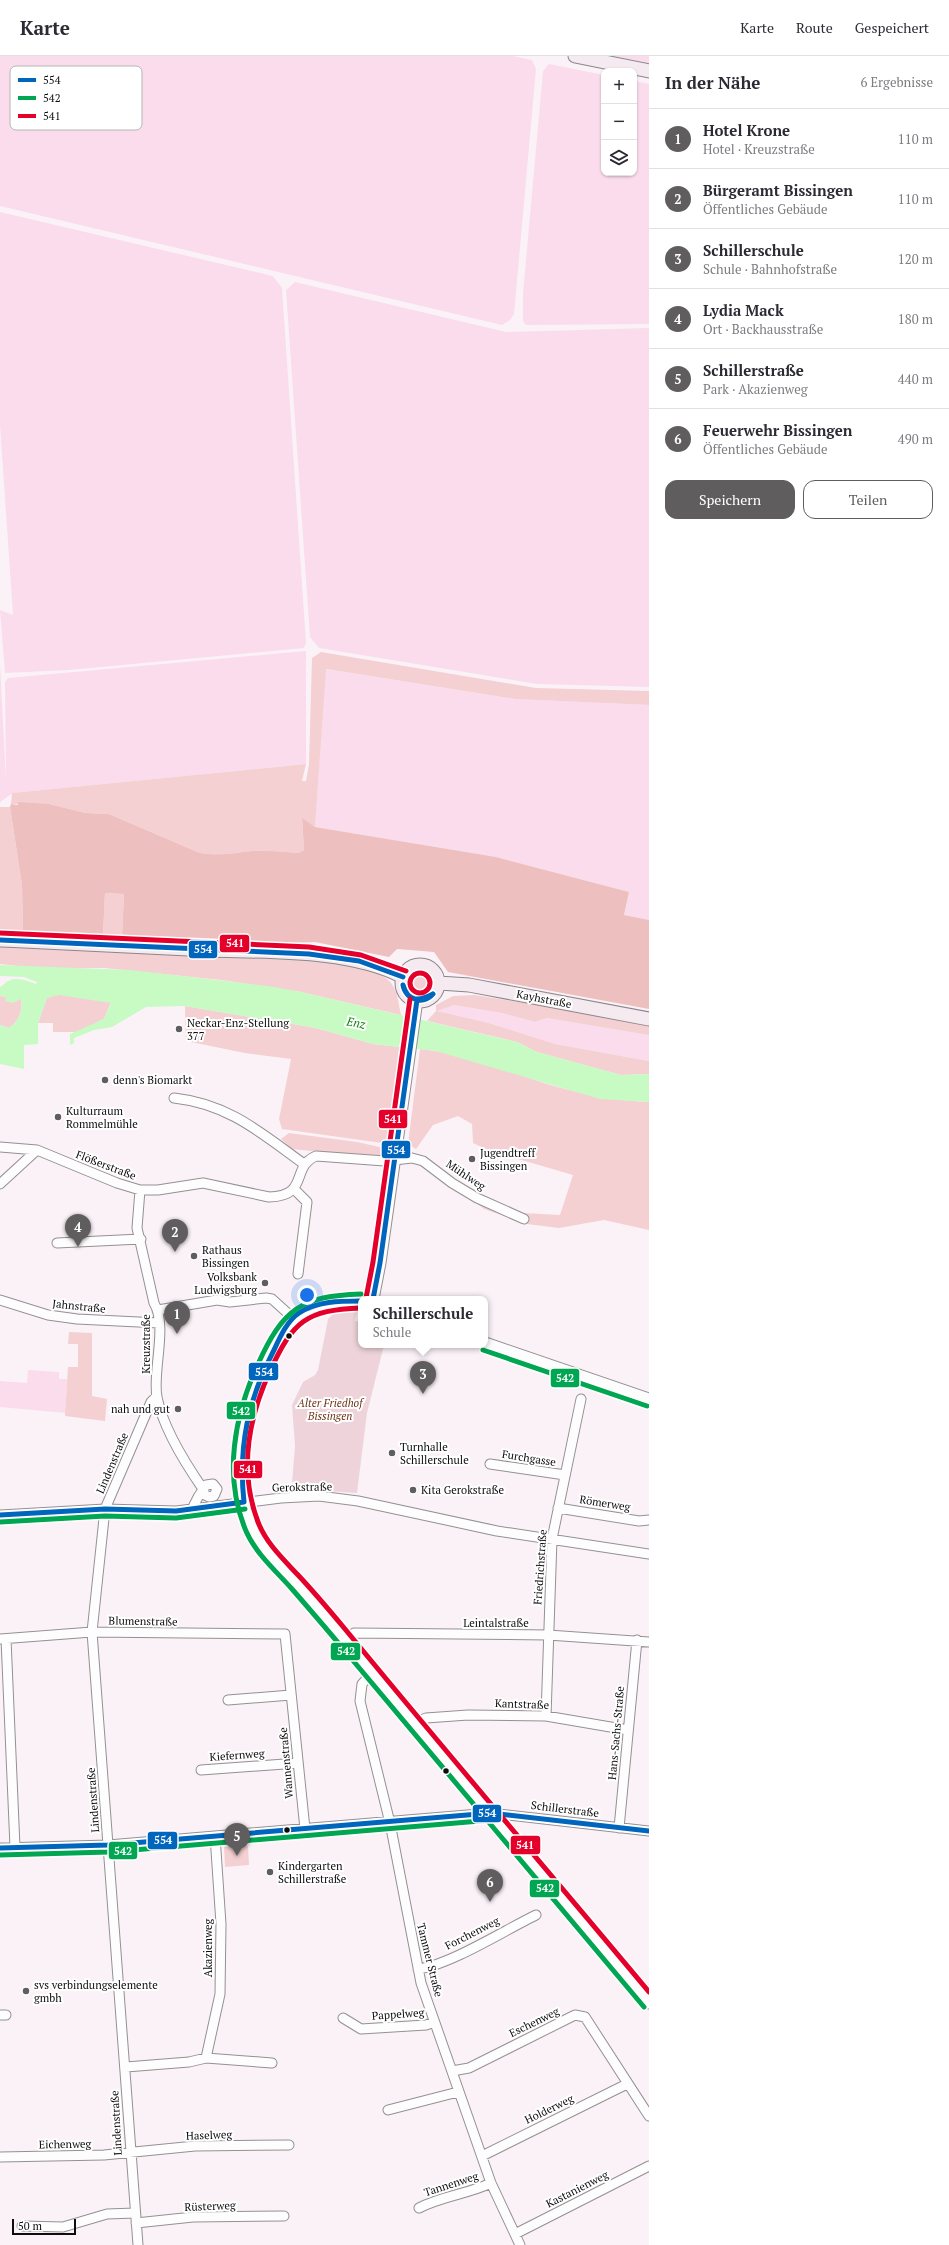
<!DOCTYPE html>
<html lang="de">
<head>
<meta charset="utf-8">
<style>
	:root { --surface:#fff; --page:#f2f2f3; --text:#2b2b33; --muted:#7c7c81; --line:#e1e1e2; --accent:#605d5f }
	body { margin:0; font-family:"PT Serif",serif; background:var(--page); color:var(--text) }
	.controls { position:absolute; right:12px; top:12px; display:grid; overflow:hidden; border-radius:8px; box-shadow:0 1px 3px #0004 }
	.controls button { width:36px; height:36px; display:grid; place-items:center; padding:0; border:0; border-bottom:1px solid var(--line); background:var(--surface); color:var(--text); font:20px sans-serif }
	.scale { position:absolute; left:12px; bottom:10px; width:64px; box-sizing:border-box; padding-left:4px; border:2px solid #0d0d0d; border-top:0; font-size:11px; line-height:14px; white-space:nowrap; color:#0d0d0d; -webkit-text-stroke:3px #fff; paint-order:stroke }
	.you { position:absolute; left:307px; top:1239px; width:14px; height:14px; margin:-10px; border:3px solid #fff; border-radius:50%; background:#1a73e8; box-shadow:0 0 0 6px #1a73e833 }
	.badge { display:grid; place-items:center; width:26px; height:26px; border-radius:50%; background:var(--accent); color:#fff; font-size:13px; font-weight:700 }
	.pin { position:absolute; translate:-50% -33px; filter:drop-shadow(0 1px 2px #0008) }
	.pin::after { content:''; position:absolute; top:21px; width:14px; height:12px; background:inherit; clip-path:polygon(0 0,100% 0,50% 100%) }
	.popup { position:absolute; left:358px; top:1240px; width:130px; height:52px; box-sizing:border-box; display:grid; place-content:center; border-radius:8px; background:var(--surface); filter:drop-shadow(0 1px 3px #0005); font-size:13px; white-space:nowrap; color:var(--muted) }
	.popup b { font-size:15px; color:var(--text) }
	.popup::after { content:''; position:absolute; left:50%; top:100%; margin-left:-8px; border:8px solid transparent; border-top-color:var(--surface) }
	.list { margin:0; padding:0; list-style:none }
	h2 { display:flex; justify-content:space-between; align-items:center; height:52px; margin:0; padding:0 16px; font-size:17px }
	h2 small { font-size:13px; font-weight:400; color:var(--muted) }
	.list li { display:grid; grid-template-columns:26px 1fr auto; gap:12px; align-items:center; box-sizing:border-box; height:60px; padding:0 16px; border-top:1px solid var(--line) }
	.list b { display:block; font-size:15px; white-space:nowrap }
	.list p { margin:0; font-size:13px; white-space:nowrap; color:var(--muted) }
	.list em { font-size:13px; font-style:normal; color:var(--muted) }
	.actions { display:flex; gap:8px; padding:12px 16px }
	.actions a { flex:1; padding:9px 0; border:1px solid var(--accent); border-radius:12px; text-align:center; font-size:14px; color:var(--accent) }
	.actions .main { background:var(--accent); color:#fff }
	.icon { flex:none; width:22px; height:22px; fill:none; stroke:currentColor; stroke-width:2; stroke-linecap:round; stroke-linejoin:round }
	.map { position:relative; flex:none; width:649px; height:2189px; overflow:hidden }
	header { display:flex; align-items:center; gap:24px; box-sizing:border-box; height:56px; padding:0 20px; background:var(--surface); border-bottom:1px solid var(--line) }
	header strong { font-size:19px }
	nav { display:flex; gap:22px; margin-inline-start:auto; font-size:14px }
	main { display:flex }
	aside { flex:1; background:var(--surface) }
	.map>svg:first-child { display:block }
	.farmland { fill:#fadcec }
	.green { fill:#f4d0d2 }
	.forest { fill:#edc0bf }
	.cemetery { fill:#eed4da }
	.water { fill:#c8fac3 }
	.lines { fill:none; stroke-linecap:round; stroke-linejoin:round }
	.minor-casing { stroke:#949093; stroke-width:11 }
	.tertiary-casing { stroke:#949093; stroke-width:13 }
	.secondary-casing { stroke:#8b8789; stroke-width:15 }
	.minor { stroke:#fefdfe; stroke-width:9 }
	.tertiary { stroke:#fefdfe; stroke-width:11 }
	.secondary { stroke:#f5eaf0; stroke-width:13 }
	.bus-1-casing { stroke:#fff; stroke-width:8 }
	.bus-2-casing { stroke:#fff; stroke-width:8 }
	.bus-3-casing { stroke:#fff; stroke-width:8 }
	.bus-1 { stroke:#0065bd; stroke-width:5 }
	.bus-2 { stroke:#00a651; stroke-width:5 }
	.bus-3 { stroke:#e4002b; stroke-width:5 }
	.poi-dot { fill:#605d5f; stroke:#fff; stroke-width:1.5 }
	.bus-dot { fill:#0d0d0d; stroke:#fff; stroke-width:1.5 }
	.labels { text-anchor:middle; stroke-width:4; stroke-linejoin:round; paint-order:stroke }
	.street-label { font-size:11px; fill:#0d0d0d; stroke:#fff }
	.poi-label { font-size:11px; fill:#0d0d0d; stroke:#fff; text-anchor:start }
	.park-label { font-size:11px; font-style:italic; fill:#6c3316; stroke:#fff }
	.water-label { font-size:12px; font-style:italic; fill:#0c860a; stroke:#fff }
	.key { fill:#fff; stroke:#b6b6b6; stroke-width:1 }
	.key-label { font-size:11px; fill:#0d0d0d }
	.line-badge { stroke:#fff; stroke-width:1.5 }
	.badge-label { font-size:11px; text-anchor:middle; font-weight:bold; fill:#fff }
</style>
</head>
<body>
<header>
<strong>Karte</strong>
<nav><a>Karte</a><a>Route</a><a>Gespeichert</a></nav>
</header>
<main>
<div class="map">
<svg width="649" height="2189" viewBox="0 0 649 2189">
	<rect width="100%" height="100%" fill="#fbf2f8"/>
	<path class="farmland" d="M0 0H513L532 4 536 13 514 258 510 264 502 269 0 150Z
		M607 0H649V9Z
		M549 8 604 19V117H634V25L649 28V268L526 269 523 265V237L543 15Z
		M0 156 273 220 282 232 306 587 304 592 69 614 5 617 0 554 13 559 0 369Z
		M295 226 506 276 649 272V631L537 628 319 592 310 581 286 234Z
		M306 595V708L13 737 0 746V608L6 723 5 626 8 622Z
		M325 613 515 643 649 649V864L624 859 629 836 496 801 315 771Z
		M454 949 502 957 535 966 547 962 649 979V1005L555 988 489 967 436 955Z
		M28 1314 59 1316V1323H67L66 1357 0 1351V1325L27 1327Z"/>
	<path class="green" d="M321 596 536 632 649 635V649L515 643 326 613 315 771 302 763 304 794 299 797C284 796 267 794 252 795 233 797 220 800 200 797L109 758 86 757 49 748H11L12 737 306 708 302 725H306L309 708 312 602Z
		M0 751H10L22 829 23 877H0Z
		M105 837 124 838 122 880 103 879Z
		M0 888C91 892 182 894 272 901 305 904 361 903 387 923 398 932 398 946 401 959L301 936 221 924 104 912H36L0 908Z
		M410 925a10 10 0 1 1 20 0a10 10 0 1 1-20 0Z
		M59 938 111 946 104 963 77 976H53V967H38L47 942Z
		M475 939 649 967V979L547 962 535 966 502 957 454 949 437 955 489 967 555 988 649 1005V1018L621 1019 537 996 517 986 427 965 436 955V949L453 940Z
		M0 940 21 943C23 955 19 965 9 972L0 969Z
		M185 950 316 972 373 988 400 991 389 1088 282 1073 279 1063 291 1003 245 997 186 985Z
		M420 993C462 997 503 1014 544 1027 577 1037 614 1045 649 1046V1174L604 1164 559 1172 527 1168 484 1153 470 1142 473 1137 524 1157 560 1159 573 1119 488 1094 473 1087 472 1068 458 1060 433 1069 416 1093 408 1088Z
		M289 1077 357 1086 384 1092 385 1096 379 1102 292 1093 281 1083Z
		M69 1276 92 1277V1340L107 1343 105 1365 65 1360 68 1311H78V1288H68Z
		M248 1790 249 1809 225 1811 224 1791Z"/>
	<path class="forest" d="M18 746 49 748 86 757 109 758 200 797C220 800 233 797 252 795 268 794 284 796 299 797L304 794 302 762 315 771 496 801 629 836 624 859 649 864V953L448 916 434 896 397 893 389 901 315 886 276 888 211 887 122 880 124 838 105 837 103 879 23 877 22 829 10 751 11 748 18 749Z"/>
	<path class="cemetery" d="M347 1253 357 1255 355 1265 361 1266V1289H384L367 1357 357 1437 310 1434 311 1429 292 1426 295 1390 292 1349 303 1326 315 1319 318 1314 328 1263 335 1256Z"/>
	<path class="water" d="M0 909 130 914 268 930 301 936 517 986 537 996 621 1019 649 1018V1046L600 1043 436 995 373 988 316 972 185 950 146 951 112 971 94 974 74 982V987L70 989V978L104 963 111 947 59 939 47 942 38 967V988L24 989V1013L0 1008V969L9 972C19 965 23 955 21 943L13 947 5 945 6 941 0 940V931C4 929 4 927 8 925 16 920 28 925 36 928L37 926 24 921 0 920Z"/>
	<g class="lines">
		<defs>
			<path id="minor" d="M174 1042C229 1048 261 1077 304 1108
				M0 1091 37 1094 117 1127 140 1134H158L203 1127 269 1141C310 1140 290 1111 316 1100L385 1105 412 1102 423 1105 452 1127 477 1142 524 1163
				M0 1128 37 1094
				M294 1133 307 1146 298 1218
				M140 1134 137 1172 154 1247C168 1270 152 1316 157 1341 163 1372 185 1407 203 1433L205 1439 209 1441 214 1440 217 1433 213 1428 206 1429C200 1437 196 1444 192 1453
				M57 1187 141 1183
				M0 1244 48 1259 77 1263 159 1267
				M158 1254 217 1244 230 1246 266 1242 272 1243 293 1262
				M490 1408 565 1419
				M558 1452 639 1465 649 1464
				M0 1459 105 1453 176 1455 281 1442 319 1440 358 1445 497 1475 649 1498
				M0 1583 92 1576 285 1578 305 1773
				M6 1583 15 1791
				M345 1584 354 1577 548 1579 649 1586
				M372 1617 362 1628 360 1645 390 1767 421 1927 491 2127 520 2189
				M228 1644 291 1639
				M546 1660 552 1483 581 1343
				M414 1667 426 1662 468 1659 546 1660 628 1674
				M201 1714 298 1707
				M619 1772 637 1584
				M0 1792 108 1789 491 1757 649 1775
				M418 1913C450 1909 505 1874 536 1859
				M0 1959H6
				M343 1962 361 1973 426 1969 434 1966
				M206 2002 220 1938 221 1868 215 1780
				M126 2011 189 2006 206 2002 272 2007
				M452 2015 469 2012 575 1959 585 1961 649 2060
				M388 2054 458 2036
				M482 2100 627 2028
				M0 2101 104 2099 195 2090 289 2089
				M419 2152C442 2140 468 2138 491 2127
				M136 2167 193 2161 284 2160
				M22 2170 63 2171 107 2158 135 2157
				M515 2178 649 2110
				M138 2189 92 1576 105 1453 151 1346 157 1340"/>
			<path id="tertiary" d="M373 1243 380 1207 417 944
				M361 1245C302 1246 293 1255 266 1307 241 1356 230 1418 252 1471 261 1492 279 1509 294 1525 311 1544 329 1564 345 1584 446 1705 548 1826 649 1947
				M485 1287 649 1343"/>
			<path id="secondary" d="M575 0 649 15
				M0 884C70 887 140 891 209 894 268 896 351 893 403 921
				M402 927a18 18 0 1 1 36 0a18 18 0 1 1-36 0Z
				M439 927 469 929 649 963"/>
		</defs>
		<use href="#minor" class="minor-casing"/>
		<use href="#tertiary" class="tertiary-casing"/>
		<use href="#secondary" class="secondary-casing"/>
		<use href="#minor" class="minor"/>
		<use href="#tertiary" class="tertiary"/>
		<use href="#secondary" class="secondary"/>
		<defs>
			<path id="bus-1" d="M0 884 309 898 359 905 403 921
				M403 929C408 947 420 945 433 938
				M403 929C405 943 423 950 433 938
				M373 1243 380 1207 417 944
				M244 1446C238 1391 248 1343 274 1294 280 1281 287 1265 299 1257 317 1245 340 1245 361 1245
				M0 1459 105 1453 176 1455 244 1446
				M0 1792 108 1789 491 1757 649 1775"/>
			<path id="bus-2" d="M361 1238C301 1240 283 1253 258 1308 234 1360 223 1421 246 1475 256 1498 276 1515 292 1533 312 1556 331 1578 350 1601 448 1718 546 1834 644 1951
				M483 1294 647 1350
				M0 1466 105 1460 176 1462 245 1453
				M0 1799 109 1796 492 1764"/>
			<path id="bus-3" d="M0 877 309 891 361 899 406 915
				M410 927a10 10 0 1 1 20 0a10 10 0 1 1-20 0Z
				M366 1242 373 1206 410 943
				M361 1252C306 1254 293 1265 270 1315 248 1363 239 1416 258 1466 266 1487 283 1503 298 1519 314 1536 330 1555 345 1573 445 1695 548 1815 649 1936"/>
		</defs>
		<use href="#bus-1" class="bus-1-casing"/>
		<use href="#bus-2" class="bus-2-casing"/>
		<use href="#bus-3" class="bus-3-casing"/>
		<use href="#bus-1" class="bus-1"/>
		<use href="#bus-2" class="bus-2"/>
		<use href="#bus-3" class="bus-3"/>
	</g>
	<g class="poi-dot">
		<circle cx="179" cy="973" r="4"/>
		<circle cx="105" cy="1024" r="4"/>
		<circle cx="58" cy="1061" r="4"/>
		<circle cx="472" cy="1103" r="4"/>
		<circle cx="194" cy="1200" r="4"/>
		<circle cx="265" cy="1227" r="4"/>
		<circle cx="178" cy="1353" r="4"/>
		<circle cx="392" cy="1397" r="4"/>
		<circle cx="413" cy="1434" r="4"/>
		<circle cx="270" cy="1816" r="4"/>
		<circle cx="26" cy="1935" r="4"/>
	</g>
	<g class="bus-dot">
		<circle cx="289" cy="1280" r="3.5"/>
		<circle cx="446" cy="1715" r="3.5"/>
		<circle cx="287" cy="1774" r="3.5"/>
	</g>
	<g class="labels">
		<g class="street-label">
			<text transform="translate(544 943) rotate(11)" y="4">Kayhstraße</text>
			<text transform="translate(106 1109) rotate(21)" y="4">Flößerstraße</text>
			<text transform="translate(466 1119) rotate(34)" y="4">Mühlweg</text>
			<text transform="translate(79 1250) rotate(6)" y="4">Jahnstraße</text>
			<text transform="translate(146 1288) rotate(-90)" y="4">Kreuzstraße</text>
			<text transform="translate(529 1402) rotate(9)" y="4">Furchgasse</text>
			<text transform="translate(112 1407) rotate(-67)" y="4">Lindenstraße</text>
			<text transform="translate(302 1431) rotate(-1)" y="4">Gerokstraße</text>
			<text transform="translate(605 1447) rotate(9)" y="4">Römerweg</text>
			<text transform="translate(540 1511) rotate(-86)" y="4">Friedrichstraße</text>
			<text transform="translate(143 1565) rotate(1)" y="4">Blumenstraße</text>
			<text x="496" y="1571">Leintalstraße</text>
			<text transform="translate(522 1648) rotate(2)" y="4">Kantstraße</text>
			<text transform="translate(616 1677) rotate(-85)" y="4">Hans-Sachs-Straße</text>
			<text transform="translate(237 1699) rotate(-4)" y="4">Kiefernweg</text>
			<text transform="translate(286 1707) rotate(-95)" y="4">Wannenstraße</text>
			<text transform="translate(93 1744) rotate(-94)" y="4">Lindenstraße</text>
			<text transform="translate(565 1753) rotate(7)" y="4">Schillerstraße</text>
			<text transform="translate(472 1877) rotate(-27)" y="4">Forchenweg</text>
			<text transform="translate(208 1892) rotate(-90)" y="4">Akazienweg</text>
			<text transform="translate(430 1904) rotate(76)" y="4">Tammer Straße</text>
			<text transform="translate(398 1958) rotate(-4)" y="4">Pappelweg</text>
			<text transform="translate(534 1966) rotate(-26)" y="4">Eschenweg</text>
			<text transform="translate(549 2053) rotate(-26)" y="4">Holderweg</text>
			<text transform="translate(116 2067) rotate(-93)" y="4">Lindenstraße</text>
			<text transform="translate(209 2079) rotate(-2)" y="4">Haselweg</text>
			<text transform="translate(65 2088) rotate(-1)" y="4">Eichenweg</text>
			<text transform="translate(451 2128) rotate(-18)" y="4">Tannenweg</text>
			<text transform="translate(577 2133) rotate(-27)" y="4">Kastanienweg</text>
			<text transform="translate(210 2150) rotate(-2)" y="4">Rüsterweg</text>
		</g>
		<g class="poi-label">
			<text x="187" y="971">Neckar-Enz-Stellung<tspan x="187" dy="13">377</tspan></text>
			<text x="113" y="1028">denn's Biomarkt</text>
			<text x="66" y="1059">Kulturraum<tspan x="66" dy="13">Rommelmühle</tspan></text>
			<text x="480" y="1101">Jugendtreff<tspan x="480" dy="13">Bissingen</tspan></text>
			<text x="202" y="1198">Rathaus<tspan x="202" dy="13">Bissingen</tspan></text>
			<text x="257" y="1225" text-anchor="end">Volksbank<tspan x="257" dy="13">Ludwigsburg</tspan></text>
			<text x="170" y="1357" text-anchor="end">nah und gut</text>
			<text x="400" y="1395">Turnhalle<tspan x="400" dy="13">Schillerschule</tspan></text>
			<text x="421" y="1438">Kita Gerokstraße</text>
			<text x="278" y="1814">Kindergarten<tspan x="278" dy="13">Schillerstraße</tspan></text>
			<text x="34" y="1933">svs verbindungselemente<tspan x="34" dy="13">gmbh</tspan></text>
		</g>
		<g class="park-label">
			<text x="330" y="1351">Alter Friedhof<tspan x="330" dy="13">Bissingen</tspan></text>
		</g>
		<g class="water-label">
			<text transform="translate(356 967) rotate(10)" y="4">Enz</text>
		</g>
	</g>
	<rect x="10" y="10" width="132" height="64" rx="6" class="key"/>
	<rect x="18" y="22" width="18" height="4" fill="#0065bd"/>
	<rect x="18" y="40" width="18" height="4" fill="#00a651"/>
	<rect x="18" y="58" width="18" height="4" fill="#e4002b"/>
	<g class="key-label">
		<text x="43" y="28">554</text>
		<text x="43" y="46">542</text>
		<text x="43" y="64">541</text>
	</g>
	<g class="line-badge">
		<rect x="219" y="878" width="31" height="19" rx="4" fill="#e4002b"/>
		<rect x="188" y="884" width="30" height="19" rx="4" fill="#0065bd"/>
		<rect x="378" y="1053" width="30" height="20" rx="4" fill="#e4002b"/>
		<rect x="381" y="1084" width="30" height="19" rx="4" fill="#0065bd"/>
		<rect x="248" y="1306" width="31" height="19" rx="4" fill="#0065bd"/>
		<rect x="550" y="1312" width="30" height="20" rx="4" fill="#00a651"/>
		<rect x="226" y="1345" width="30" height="19" rx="4" fill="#00a651"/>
		<rect x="233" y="1404" width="30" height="19" rx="4" fill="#e4002b"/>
		<rect x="330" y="1586" width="31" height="19" rx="4" fill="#00a651"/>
		<rect x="472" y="1748" width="30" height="19" rx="4" fill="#0065bd"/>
		<rect x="147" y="1775" width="31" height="19" rx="4" fill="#0065bd"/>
		<rect x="510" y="1779" width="31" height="20" rx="4" fill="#e4002b"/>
		<rect x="108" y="1785" width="30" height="19" rx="4" fill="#00a651"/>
		<rect x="529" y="1823" width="31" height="19" rx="4" fill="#00a651"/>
	</g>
	<g class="badge-label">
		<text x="235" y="891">541</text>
		<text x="203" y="897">554</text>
		<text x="393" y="1067">541</text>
		<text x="396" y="1098">554</text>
		<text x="264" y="1320">554</text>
		<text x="565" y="1326">542</text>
		<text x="241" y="1359">542</text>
		<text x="248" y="1417">541</text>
		<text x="346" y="1599">542</text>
		<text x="487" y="1761">554</text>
		<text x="163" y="1788">554</text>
		<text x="525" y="1793">541</text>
		<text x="123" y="1799">542</text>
		<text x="545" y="1836">542</text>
	</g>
</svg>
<div class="controls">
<button>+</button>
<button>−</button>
<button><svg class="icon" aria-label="layers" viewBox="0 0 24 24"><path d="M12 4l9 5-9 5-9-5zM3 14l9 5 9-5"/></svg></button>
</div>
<div class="scale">50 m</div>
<div class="you"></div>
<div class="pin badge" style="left:177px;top:1278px">1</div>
<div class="pin badge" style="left:175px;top:1196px">2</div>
<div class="pin badge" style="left:423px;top:1338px">3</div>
<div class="popup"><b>Schillerschule</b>Schule</div>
<div class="pin badge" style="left:78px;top:1191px">4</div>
<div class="pin badge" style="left:237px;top:1800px">5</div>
<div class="pin badge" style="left:490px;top:1846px">6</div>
</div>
<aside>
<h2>In der Nähe<small>6 Ergebnisse</small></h2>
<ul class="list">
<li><span class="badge">1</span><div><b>Hotel Krone</b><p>Hotel · Kreuzstraße</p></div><em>110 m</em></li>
<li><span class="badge">2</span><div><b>Bürgeramt Bissingen</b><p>Öffentliches Gebäude</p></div><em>110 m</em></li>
<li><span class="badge">3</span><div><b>Schillerschule</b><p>Schule · Bahnhofstraße</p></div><em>120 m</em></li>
<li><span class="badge">4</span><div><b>Lydia Mack</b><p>Ort · Backhausstraße</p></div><em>180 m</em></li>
<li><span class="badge">5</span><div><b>Schillerstraße</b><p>Park · Akazienweg</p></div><em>440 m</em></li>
<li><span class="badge">6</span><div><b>Feuerwehr Bissingen</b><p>Öffentliches Gebäude</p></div><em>490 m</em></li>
</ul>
<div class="actions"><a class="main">Speichern</a><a>Teilen</a></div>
</aside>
</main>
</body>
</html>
